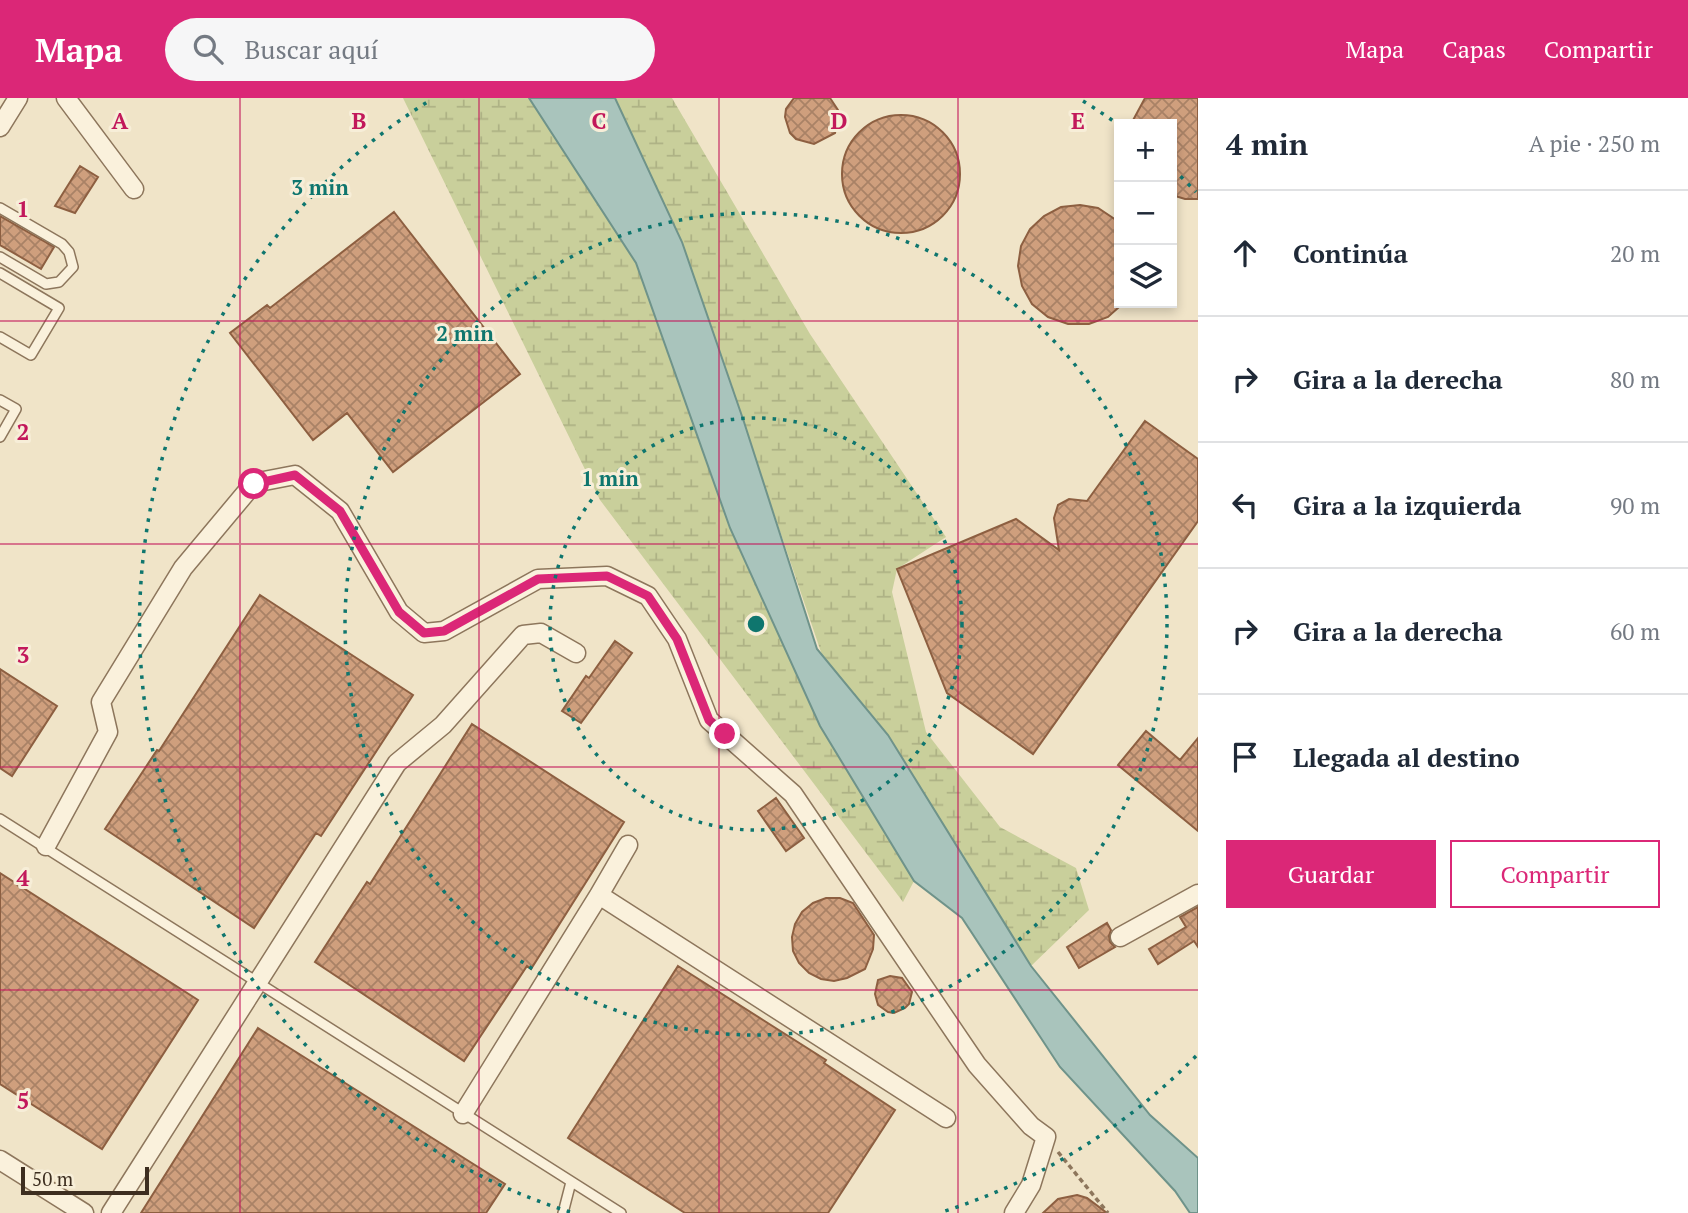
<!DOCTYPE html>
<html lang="es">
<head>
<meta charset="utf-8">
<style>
	:root { --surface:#fff; --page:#f6f6f7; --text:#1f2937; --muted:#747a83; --line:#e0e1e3; --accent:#db2777 }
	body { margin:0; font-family:"PT Serif",serif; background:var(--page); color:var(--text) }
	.controls { position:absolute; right:21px; top:21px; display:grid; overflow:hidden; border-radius:0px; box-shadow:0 4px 10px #0003 }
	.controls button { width:63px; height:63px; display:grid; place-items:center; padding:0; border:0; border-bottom:2px solid var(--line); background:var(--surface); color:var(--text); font:35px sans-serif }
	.scale { position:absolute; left:21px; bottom:18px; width:128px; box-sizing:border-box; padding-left:7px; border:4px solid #3d2e20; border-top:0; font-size:19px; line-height:24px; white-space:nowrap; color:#3d2e20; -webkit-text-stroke:5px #f7eed8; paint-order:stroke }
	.stop { position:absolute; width:21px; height:21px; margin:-16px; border:5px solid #db2777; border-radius:50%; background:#fff }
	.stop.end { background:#db2777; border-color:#fff; box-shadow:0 2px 7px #0008 }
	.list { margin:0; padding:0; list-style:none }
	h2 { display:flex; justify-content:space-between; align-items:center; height:91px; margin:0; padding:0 28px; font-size:30px }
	h2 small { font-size:23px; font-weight:400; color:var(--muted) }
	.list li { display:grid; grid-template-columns:46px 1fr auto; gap:21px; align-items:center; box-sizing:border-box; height:126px; padding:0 28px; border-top:2px solid var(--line) }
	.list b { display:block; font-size:26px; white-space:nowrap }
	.list em { font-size:23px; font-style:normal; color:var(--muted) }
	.actions { display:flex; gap:14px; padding:21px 28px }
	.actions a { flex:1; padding:16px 0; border:2px solid var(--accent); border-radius:0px; text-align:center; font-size:24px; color:var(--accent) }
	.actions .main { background:var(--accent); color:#fff }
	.icon { flex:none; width:38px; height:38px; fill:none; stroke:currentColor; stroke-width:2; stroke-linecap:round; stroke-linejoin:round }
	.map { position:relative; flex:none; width:1198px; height:1115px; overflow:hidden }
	header { display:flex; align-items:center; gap:42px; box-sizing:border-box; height:98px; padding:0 35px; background:var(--accent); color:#fff }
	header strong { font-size:33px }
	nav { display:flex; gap:38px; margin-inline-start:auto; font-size:24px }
	.search { width:490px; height:63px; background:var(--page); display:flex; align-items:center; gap:18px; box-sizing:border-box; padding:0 24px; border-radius:38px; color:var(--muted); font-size:26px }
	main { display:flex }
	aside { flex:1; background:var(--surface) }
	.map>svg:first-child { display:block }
	.wetland { fill:url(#wetland-marsh) }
	.water { fill:#a9c4bc; stroke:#6f938a; stroke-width:2 }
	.building { fill:url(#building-cross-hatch); stroke:#8d5f41; stroke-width:2 }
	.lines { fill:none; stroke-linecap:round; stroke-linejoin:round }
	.lane-casing { stroke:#8d765c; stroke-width:12 }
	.street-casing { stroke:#8d765c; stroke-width:21 }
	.path { stroke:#8d765c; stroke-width:3.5; stroke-dasharray:5 3.5; stroke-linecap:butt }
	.lane { stroke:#faf1dc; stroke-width:9 }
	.street { stroke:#faf1dc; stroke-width:18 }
	.route { stroke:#db2777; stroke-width:9 }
	.grid { fill:none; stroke:#c2185b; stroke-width:2; stroke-opacity:0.55 }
	.ring { fill:none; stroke:#0f766e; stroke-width:3.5; stroke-dasharray:3.5 7 }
	.grid-label { font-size:23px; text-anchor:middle; font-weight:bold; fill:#c2185b; stroke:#f7eed8; stroke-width:6; stroke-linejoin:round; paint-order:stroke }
	.centre { fill:#0f766e; stroke:#f7eed8; stroke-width:3.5 }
	.ring-label { font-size:21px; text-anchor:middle; font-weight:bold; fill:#0f766e; stroke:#f7eed8; stroke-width:6; stroke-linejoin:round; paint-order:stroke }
</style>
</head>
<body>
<header>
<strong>Mapa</strong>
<div class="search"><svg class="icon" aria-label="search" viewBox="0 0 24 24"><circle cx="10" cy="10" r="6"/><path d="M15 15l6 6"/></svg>Buscar aquí</div>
<nav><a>Mapa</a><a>Capas</a><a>Compartir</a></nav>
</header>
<main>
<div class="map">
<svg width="1198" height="1115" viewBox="0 0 1198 1115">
	<defs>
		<pattern id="wetland-marsh" width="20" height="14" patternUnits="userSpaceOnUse" patternTransform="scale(1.75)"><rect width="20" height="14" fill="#c9cf9b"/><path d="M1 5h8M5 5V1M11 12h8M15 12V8" fill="none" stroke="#aeb285"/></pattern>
		<pattern id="building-cross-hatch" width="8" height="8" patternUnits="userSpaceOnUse" patternTransform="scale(1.75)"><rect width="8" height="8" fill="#cf9f7d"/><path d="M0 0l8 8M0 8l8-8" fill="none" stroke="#a98266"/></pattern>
	</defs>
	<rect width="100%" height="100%" fill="#f0e4c8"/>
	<path class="wetland" d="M403 0H529L636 165 730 430 820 628 914 783 903 804 600 402Z
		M615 0H672L810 236 946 439 897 471 892 494 926 634 1000 729 1076 770 1089 812 1031 868 888 637 822 557 682 144Z"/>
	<path class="water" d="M529 0H615L682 144 744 324 817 551 888 637 1031 868 1150 1017 1198 1060V1115H1190L1175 1093 1060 969 962 820 914 783 820 628 730 430 636 165Z"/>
	<path class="building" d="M794 0H830L838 12V21L835 35 814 46 796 41 790 35 785 19 786 11Z
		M1145 0H1198V101H1185L1172 97V26H1131Z
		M842 76a59 59 0 1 1 118 0a59 59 0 1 1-118 0Z
		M80 68 98 79 75 115 55 108Z
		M1080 107 1098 110 1119 124V209L1108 219 1089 226H1068L1048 219 1032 206 1022 188 1018 168 1021 148 1030 131 1044 118 1061 109Z
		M394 114 520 276 393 374 347 315 313 342 230 235 267 207 270 210Z
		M0 118 54 149 41 171 0 147Z
		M1145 323 1198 361V423L1033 656 947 595 897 471 1016 421 1059 452 1054 420 1058 407 1069 401 1087 403Z
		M260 497 413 597 321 738 316 735 254 830 105 731 157 652 159 653Z
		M615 543 632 555 581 625 562 613 586 578 589 580Z
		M0 571 57 608 12 678 0 670Z
		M472 626 624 724 531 871 527 868 464 963 315 864 367 784 370 786Z
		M1146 633 1180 662 1198 640V733L1118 667Z
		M776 700 804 740 786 753 758 713Z
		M0 775 198 902 102 1051 0 986Z
		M826 800H840L853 805 874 837 873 851 865 871 847 880 834 883 821 881 809 875 799 865 793 853 792 839 795 826 802 814 813 805Z
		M1198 809V849L1194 843 1158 866 1149 851 1186 829 1180 819Z
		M1107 825 1111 832 1109 838 1110 844 1115 849 1079 870 1067 849Z
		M678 868 826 962 824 965 895 1012 828 1115H685L568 1040Z
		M890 878 902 880 912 894 909 906 905 910 894 915 888 914 878 907 875 896 878 882Z
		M258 930 505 1086 486 1115H141Z
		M1077 1097 1087 1100 1107 1115H1043L1058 1101Z"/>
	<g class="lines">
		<defs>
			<path id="lane" d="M0 110 62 146 69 154 73 169 59 184 46 186 0 159
				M0 175 59 210 31 257 0 239
				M0 302 16 311 0 339
				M0 721 621 1115
				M563 1115 571 1084"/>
			<path id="street" d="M66 0 134 91
				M0 29 18 0
				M46 748 108 634 101 604 183 470 254 385 295 377 340 413 399 514 424 535 444 533 538 481 607 478 648 498 677 541 709 622 793 696 977 967 1031 1028 1046 1039 1031 1087 1014 1115
				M599 797 946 1020
				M1120 839 1198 796
				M463 1016 599 797 628 747
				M0 1062 84 1115
				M111 1115 397 665 443 627 523 537 541 535 576 555"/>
		</defs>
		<use href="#lane" class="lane-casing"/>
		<use href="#street" class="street-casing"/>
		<path class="path" d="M1058 1054 1108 1115"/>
		<use href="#lane" class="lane"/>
		<use href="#street" class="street"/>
	</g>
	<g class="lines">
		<path class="route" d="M254 386 295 377 340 413 399 514 424 535 444 533 538 481 607 478 648 498 677 541 709 622 725 636"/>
	</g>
	<path class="grid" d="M240 0V1115M479 0V1115M719 0V1115M958 0V1115M0 223H1198M0 446H1198M0 669H1198M0 892H1198"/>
	<g class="ring">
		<circle cx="756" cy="526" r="206"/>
		<circle cx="756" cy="526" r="411"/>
		<path d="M1196 958A617 617 0 0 1 942 1114M570 1114A617 617 0 0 1 429 3M1083 3A617 617 0 0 1 1119 27M1173 71A617 617 0 0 1 1196 94"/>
	</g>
	<g class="grid-label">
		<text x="120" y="31">A</text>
		<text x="359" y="31">B</text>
		<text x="599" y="31">C</text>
		<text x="839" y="31">D</text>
		<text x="1078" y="31">E</text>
		<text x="23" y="119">1</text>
		<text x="23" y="342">2</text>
		<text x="23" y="565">3</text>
		<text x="23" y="788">4</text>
		<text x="23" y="1011">5</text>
	</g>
	<circle cx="756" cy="526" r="10" class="centre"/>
	<g class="ring-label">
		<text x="320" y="97">3 min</text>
		<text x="465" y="243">2 min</text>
		<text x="610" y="388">1 min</text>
	</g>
</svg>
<div class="controls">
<button>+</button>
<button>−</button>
<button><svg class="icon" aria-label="layers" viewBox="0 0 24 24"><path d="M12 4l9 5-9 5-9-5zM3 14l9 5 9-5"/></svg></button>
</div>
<div class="scale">50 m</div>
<div class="stop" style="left:254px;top:386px"></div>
<div class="stop end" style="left:725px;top:636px"></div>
</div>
<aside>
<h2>4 min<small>A pie · 250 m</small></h2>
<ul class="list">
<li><svg class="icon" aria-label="ahead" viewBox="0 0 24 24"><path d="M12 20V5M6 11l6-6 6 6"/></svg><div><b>Continúa</b></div><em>20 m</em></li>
<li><svg class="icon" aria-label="right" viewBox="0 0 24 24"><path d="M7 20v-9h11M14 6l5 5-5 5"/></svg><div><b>Gira a la derecha</b></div><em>80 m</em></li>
<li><svg class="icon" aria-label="left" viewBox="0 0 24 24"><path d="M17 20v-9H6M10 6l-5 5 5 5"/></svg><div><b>Gira a la izquierda</b></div><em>90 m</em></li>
<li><svg class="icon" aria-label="right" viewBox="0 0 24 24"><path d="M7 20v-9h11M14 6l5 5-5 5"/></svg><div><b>Gira a la derecha</b></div><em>60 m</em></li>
<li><svg class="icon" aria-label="arrive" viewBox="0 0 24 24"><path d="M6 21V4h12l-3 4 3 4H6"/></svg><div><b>Llegada al destino</b></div></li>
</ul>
<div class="actions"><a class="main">Guardar</a><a>Compartir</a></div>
</aside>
</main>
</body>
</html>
